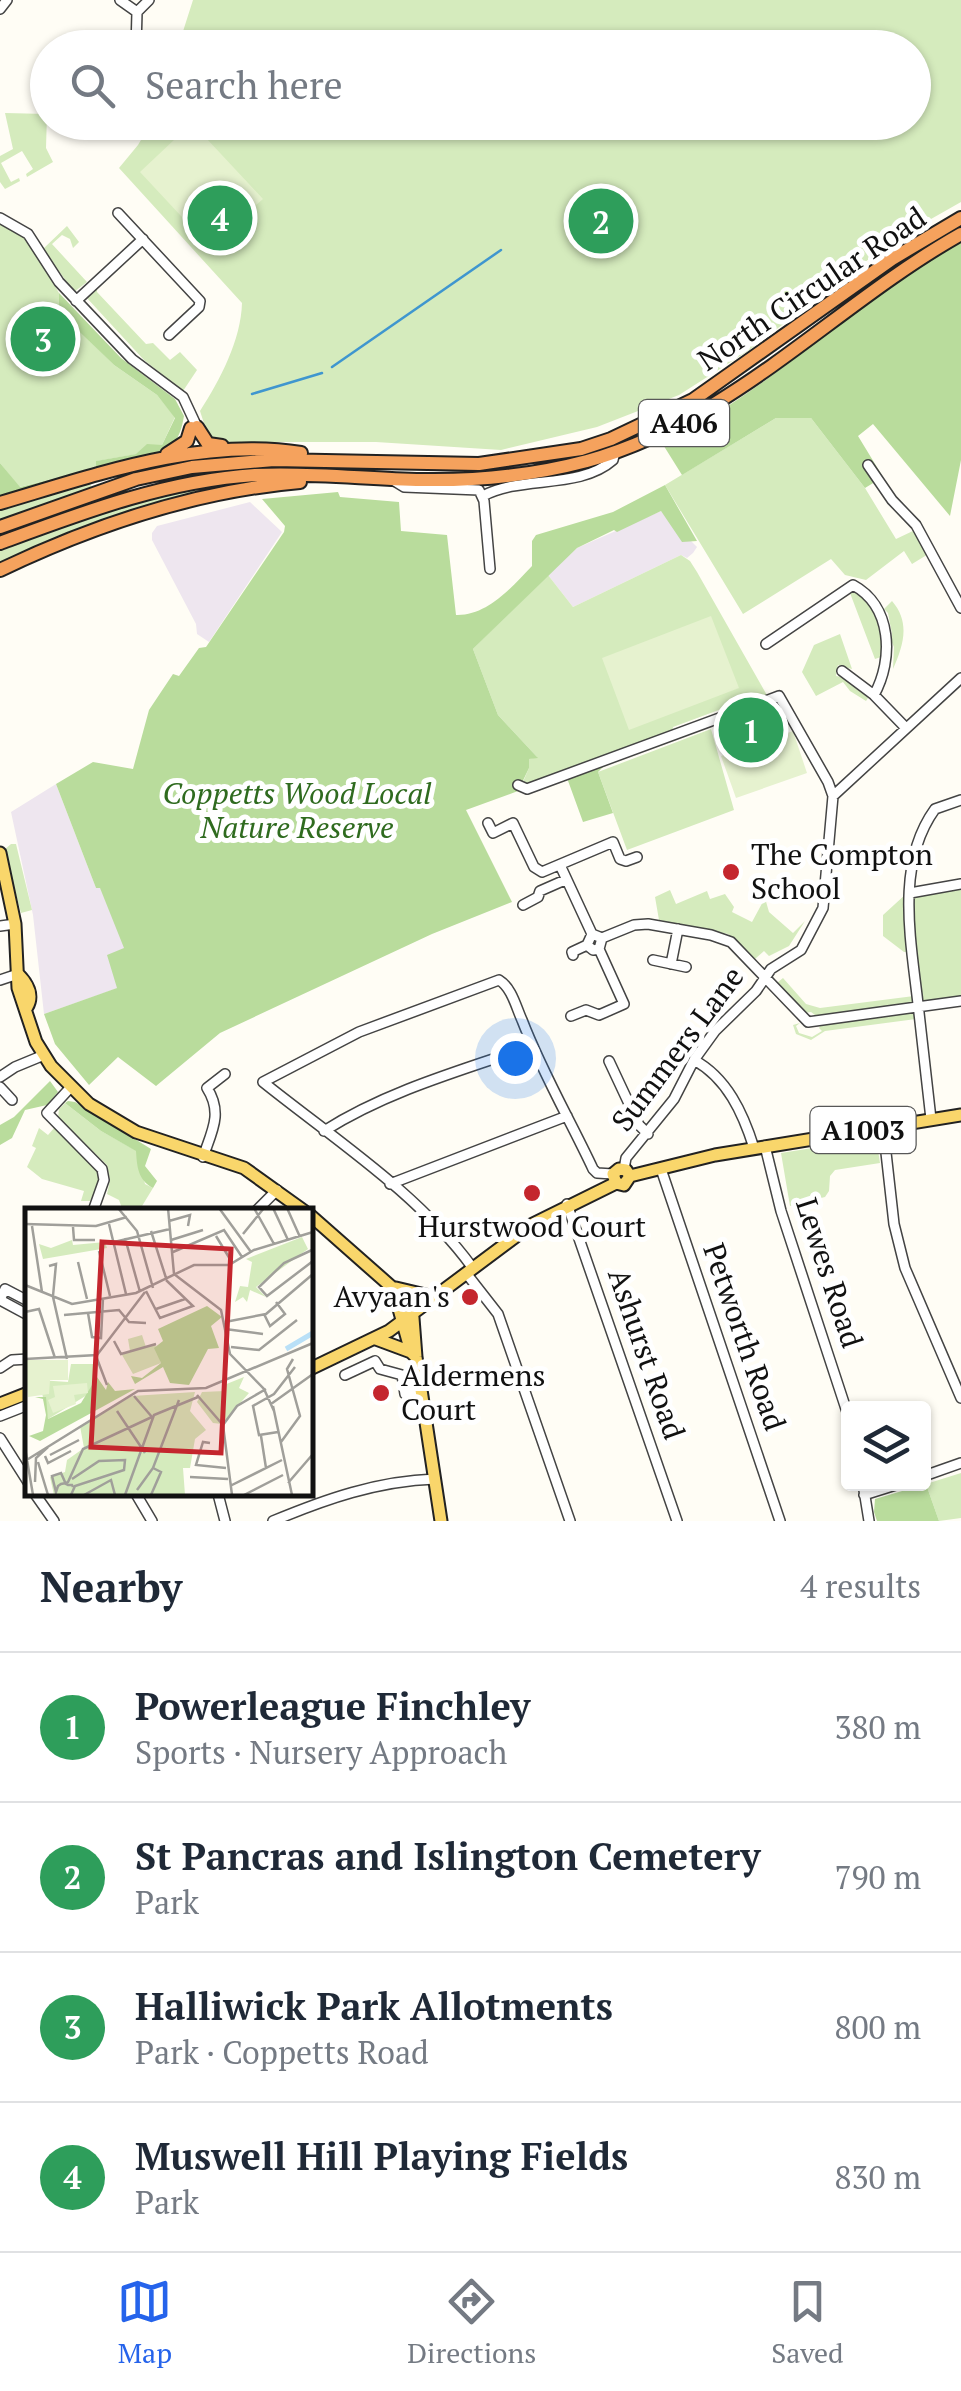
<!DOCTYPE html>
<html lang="en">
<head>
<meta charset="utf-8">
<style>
	:root { --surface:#fff; --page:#f2f2f3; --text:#1f2937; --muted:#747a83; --line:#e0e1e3; --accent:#2563eb }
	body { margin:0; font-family:"PT Serif",serif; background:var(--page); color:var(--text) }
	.controls { position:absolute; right:30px; bottom:30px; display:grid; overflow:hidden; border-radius:10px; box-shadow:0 2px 8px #0004 }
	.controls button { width:90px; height:90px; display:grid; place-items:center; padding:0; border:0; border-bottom:2px solid var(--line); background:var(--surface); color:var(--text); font:50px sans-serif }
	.you { position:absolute; left:515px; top:1058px; width:35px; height:35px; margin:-25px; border:8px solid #fff; border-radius:50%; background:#1a73e8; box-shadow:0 0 0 15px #1a73e833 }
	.badge { display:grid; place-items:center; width:65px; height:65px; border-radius:50%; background:var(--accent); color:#fff; font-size:32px; font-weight:700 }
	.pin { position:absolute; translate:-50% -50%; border:5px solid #fff; box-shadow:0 2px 10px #0006 }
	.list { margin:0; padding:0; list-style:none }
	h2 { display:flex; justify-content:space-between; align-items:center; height:130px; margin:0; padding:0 40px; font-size:42px }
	h2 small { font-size:32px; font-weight:400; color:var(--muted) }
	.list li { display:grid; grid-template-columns:65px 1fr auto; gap:30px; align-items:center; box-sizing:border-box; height:150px; padding:0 40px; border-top:2px solid var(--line) }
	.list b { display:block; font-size:38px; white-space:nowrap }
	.list p { margin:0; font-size:32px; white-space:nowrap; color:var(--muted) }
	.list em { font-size:32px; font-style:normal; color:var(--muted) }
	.icon { flex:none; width:55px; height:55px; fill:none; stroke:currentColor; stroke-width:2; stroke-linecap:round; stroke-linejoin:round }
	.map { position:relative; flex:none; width:961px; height:1521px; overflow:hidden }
	.search { position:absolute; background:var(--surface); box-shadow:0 2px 8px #0004; left:30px; right:30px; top:30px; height:110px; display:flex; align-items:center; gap:25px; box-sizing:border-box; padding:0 35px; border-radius:55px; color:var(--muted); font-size:38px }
	.sheet { height:730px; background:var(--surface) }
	nav { display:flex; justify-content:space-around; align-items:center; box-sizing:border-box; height:140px; border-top:2px solid var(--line); background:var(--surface); font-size:28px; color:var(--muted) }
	nav a { display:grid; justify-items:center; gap:5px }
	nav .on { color:var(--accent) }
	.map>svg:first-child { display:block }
	.industrial { fill:#eee6ef }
	.green { fill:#d5ebbd }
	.forest { fill:#b9dc9c }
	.pitch { fill:#e6f2cf }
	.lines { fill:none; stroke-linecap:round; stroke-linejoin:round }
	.stream { stroke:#3f96cf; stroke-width:2.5 }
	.minor-casing { stroke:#444; stroke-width:12 }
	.major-casing { stroke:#222; stroke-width:15 }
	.highway-casing { stroke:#222; stroke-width:16 }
	.minor { stroke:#fff; stroke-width:9 }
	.major { stroke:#f9d66b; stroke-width:11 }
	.highway { stroke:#f5a25d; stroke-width:12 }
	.poi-dot { fill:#c4262e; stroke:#fff; stroke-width:4 }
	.labels { text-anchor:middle; stroke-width:10; stroke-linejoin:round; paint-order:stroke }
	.shield { fill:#fff; stroke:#585858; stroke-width:2.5 }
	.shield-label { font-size:28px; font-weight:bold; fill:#111 }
	.street-label { font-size:30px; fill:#111; stroke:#fff }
	.park-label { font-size:30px; font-style:italic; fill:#2f6b1f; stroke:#fff }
	.poi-label { font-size:30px; fill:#111; stroke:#fff; text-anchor:start }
	.inset-river { fill:none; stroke:#b9e0f7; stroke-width:5 }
	.inset-road { fill:none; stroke:#a09f9a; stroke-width:2.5 }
	.view { fill:#c4262e; fill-opacity:0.15; stroke:#c4262e; stroke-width:5 }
	.inset-edge { fill:none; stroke:#111; stroke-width:5 }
</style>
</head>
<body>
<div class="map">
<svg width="961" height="1521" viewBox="0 0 961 1521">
	<rect width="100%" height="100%" fill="#fffdf5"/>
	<path class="industrial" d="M250 502 282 532 209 642 197 634 196 624 152 540V533L157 526Z
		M661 511 697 547 693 553 687 558 681 555 573 607 548 575 577 548Z
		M56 784 96 888 100 887 125 948 118 988 44 1014 33 915 11 812Z"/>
	<path class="green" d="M193 0H961V202L894 240 748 351 679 395 597 427 501 450 376 442H210L200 411C220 380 241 340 242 303L119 168 138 145 151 123 914 122V48L178 47Z
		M5 113 47 114 46 148 53 162 27 177 26 174 33 169 22 151 1 163 11 182 19 178 20 181 5 189 0 182V156L13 149Z
		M0 222 25 235 59 293 60 312 114 365 157 395 175 417 162 445 137 454 97 461V468L19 487 0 463Z
		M67 226 79 242 73 248 70 239 62 235 52 244 87 282 74 292 43 249Z
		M97 287V292L146 344 153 343 170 360 180 352 197 370 183 391 144 360 86 297Z
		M776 418H811L865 488 896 539 915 530 930 553 912 564 904 551 866 580 845 575 831 559 743 614 665 485Z
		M90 481 91 487 0 520V507Z
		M218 485 219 489 0 565V551C72 523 142 497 218 485Z
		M681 555 690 561 697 572 768 697 754 702 751 698 673 727 672 735 530 785 522 784 529 768V759L537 757 498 715 473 649 548 575 573 607Z
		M854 591 868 598 879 624 884 656 875 659 850 593Z
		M892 601C911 623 903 646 893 669L894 647 890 638 892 634 888 613 884 609Z
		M840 634 852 669 838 665 836 676 848 678 868 698 866 701 850 691 843 682 816 696 802 672 814 645Z
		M711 729 734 810 627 850 598 772Z
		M11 844H16L32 910 21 913 4 850Z
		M961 886V998L922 1004 912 897 916 893Z
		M670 890 676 904 707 891 710 899 725 894 734 907 732 912 752 922 765 898 769 912 793 933 805 921 789 946 769 956 764 951 755 959 728 934 659 920 655 897Z
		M906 894 909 952H904L883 936V915Z
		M783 978 806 1004 820 1008 914 996 915 1006 819 1018 811 1012 805 1013 777 983Z
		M915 1010 916 1019 825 1031 811 1040 796 1034 793 1025 800 1023 796 1026 799 1033 812 1037 822 1031 819 1028 822 1023Z
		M65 1103 101 1131 137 1151 145 1184 153 1188 139 1211H123L119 1200 107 1194 110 1180 107 1165 58 1118 59 1109Z
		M55 1127 97 1167 102 1177 90 1201H81L84 1191 42 1179 27 1167 36 1148 32 1146 39 1128 48 1135Z
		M876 1138 880 1163 835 1170 830 1176 829 1191 825 1197 790 1206 781 1153Z
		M961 1473V1518L939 1521 926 1484Z"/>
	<path class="forest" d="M961 241V460L950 516 873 424 858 436 883 477 865 488 811 418H776L682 475 662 443C772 391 855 300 961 241Z
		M59 293 121 358 175 399 184 416C181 433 177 444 163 452L0 497V463L20 487 96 468V461L136 454 147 444 162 445 175 418 157 395 114 365 59 312Z
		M665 485 697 541 682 542 661 511 617 532 614 530 577 548 473 649 498 715 538 758 529 759V768L518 791 466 810 512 902 432 934 220 1033 156 1086 118 1057 89 1085 55 1044 44 1014 117 988 107 955 124 948 100 888H96L56 784 93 762 133 769 149 710 173 674 179 676 199 648 206 647 284 532 285 526 262 499 338 492 340 497 399 502 401 531 447 535 456 615C487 616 511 588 532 566V541L536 535 613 512Z
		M607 763 598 772 613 813 583 822 567 778Z
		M50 1081 58 1092 47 1105 25 1110 12 1138 0 1145V1125L14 1117Z
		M68 1101 75 1102 151 1149 145 1166 157 1181 153 1188C138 1180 137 1167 136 1151L101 1131 65 1103Z
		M926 1484 939 1521H877L874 1512 875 1499Z"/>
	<path class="pitch" d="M192 123 263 199 209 246 140 172Z
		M711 616 739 688 629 730 602 658Z
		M793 731 807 773 736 798 721 756Z"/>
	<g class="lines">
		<path class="stream" d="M332 367 501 250
			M252 394 322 373"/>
		<defs>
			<path id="minor" d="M120 0 137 12
				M0 9 7 0
				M136 48 137 12 149 0
				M118 213 200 301 199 307 169 335
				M0 218 28 234 59 282 132 359 183 397 197 427
				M76 301 143 239
				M868 465 892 500 916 525 961 608
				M391 479 404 487 479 490 484 501 490 569
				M483 496C521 475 579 490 613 460L615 452
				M766 644 853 585C892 606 894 659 874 695
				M842 671 874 695 905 727
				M518 785 527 789 779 696 828 782 833 796
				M488 823 493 833 513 823 534 867 542 872 613 842 620 859 626 861 637 857
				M560 865 592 934
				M910 893 961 884
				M523 905 538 897 540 891 565 880
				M0 926 15 924
				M602 938 634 925 648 924 711 935 731 942 808 1022 961 1001
				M573 955 572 952 587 945
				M653 960 686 967
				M671 964 678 929
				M0 980 18 974
				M571 1016 586 1010 599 1015 624 1004 599 949 602 938 592 934 587 945 593 950 599 949
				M694 1060C727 1078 743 1113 754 1148
				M609 1061 639 1125 648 1134
				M0 1077 15 1067 44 1055
				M0 1087 12 1100
				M70 1088 47 1113 102 1169 104 1180 93 1211
				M931 1119C927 1081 922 1042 918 1004 911 941 895 864 935 809L961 800
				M883 1126 894 1224 905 1268 961 1398
				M324 1131C387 1091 462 1070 532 1046
				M765 1146 781 1211 848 1415
				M203 1157C212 1131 223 1113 207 1088L225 1074
				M624 1169 626 1158 674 1099 694 1060 715 1031 756 991 771 969 801 950 823 908 833 796 961 678
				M661 1169 780 1521
				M390 1184 567 1116
				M567 1204 677 1521
				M256 1211 277 1190
				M472 1267C418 1193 334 1139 263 1082L359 1032 499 980C512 988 516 1007 522 1020 542 1072 570 1120 593 1169L597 1173 613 1174
				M466 1273 498 1314 570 1521
				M28 1301 5 1289 0 1300 28 1315
				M0 1368 12 1360 28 1359
				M345 1375 375 1361 380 1369 402 1375 405 1394 421 1391
				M0 1416 28 1405
				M0 1438 28 1482
				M924 1476 961 1463
				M863 1484 869 1521
				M35 1494 54 1521
				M136 1494 152 1521
				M218 1494 225 1521
				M864 1495 899 1484
				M273 1521C326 1499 377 1481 435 1479"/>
			<path id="major" d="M0 853 15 924 18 988 36 1042 51 1066 89 1104 136 1132 244 1168 304 1211
				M18 974C27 983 34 995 27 1007
				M616 1183 613 1174 619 1169 626 1170 630 1176
				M310 1215 412 1305 416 1357 441 1521
				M396 1288 434 1297
				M394 1291 411 1352 416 1357
				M376 1339 411 1352
				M310 1369 389 1331 531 1225 616 1183 624 1185 630 1176 715 1155 961 1115
				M0 1404 28 1393"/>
			<path id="highway" d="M197 427 208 444 222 446
				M167 454 187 441 191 428
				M0 503C95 475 200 437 301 453
				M0 527 136 479 192 467 274 460 479 464 581 449 611 439 693 400 892 259 961 218
				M0 543C84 512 165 481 255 475 311 472 366 479 422 480 478 481 534 475 587 461 734 420 832 307 961 234
				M0 570C94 525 195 491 300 482"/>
		</defs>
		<use href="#minor" class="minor-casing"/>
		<use href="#major" class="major-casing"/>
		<use href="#highway" class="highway-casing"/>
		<use href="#minor" class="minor"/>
		<use href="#major" class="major"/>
		<use href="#highway" class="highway"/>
	</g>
	<g class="poi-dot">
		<circle cx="731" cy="872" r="10"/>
		<circle cx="532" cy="1193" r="10"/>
		<circle cx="470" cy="1297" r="10"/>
		<circle cx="381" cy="1393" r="10"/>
	</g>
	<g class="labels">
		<g class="shield">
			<rect x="639" y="400" width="90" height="46" rx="8"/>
			<rect x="810.5" y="1107" width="105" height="46" rx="8"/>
		</g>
		<g class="shield-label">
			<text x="684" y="433">A406</text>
			<text x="863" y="1140">A1003</text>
		</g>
		<g class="street-label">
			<text transform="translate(812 289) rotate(-34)" y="10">North Circular Road</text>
			<text transform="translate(678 1049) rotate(-53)" y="10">Summers Lane</text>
			<text transform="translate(829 1273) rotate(72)" y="10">Lewes Road</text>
			<text transform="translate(744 1337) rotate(71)" y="10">Petworth Road</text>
			<text transform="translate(646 1354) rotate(71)" y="10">Ashurst Road</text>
		</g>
		<g class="park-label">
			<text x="297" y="804">Coppetts Wood Local<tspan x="297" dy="34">Nature Reserve</tspan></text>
		</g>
		<g class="poi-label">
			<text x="751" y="865">The Compton<tspan x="751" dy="34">School</tspan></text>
			<text x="532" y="1237" text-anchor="middle">Hurstwood Court</text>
			<text x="450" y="1307" text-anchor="end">Avyaan's</text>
			<text x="401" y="1386">Aldermens<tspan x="401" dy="34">Court</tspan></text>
		</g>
	</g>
	<g transform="translate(25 1208)">
		<rect width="288" height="288" fill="#fffdf5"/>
		<path d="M277 29 283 41 231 79 241 89 225 82 222 94 218 89 210 94 215 78 223 79 227 54 221 51ZM47 32 48 37 80 34 82 40 18 51 14 36 26 40ZM117 127 121 139 130 136 136 155 108 166 97 147 105 143 103 131ZM46 156H70L67 184 23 211 14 172 43 174ZM219 169 214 180 224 185 197 216 188 215 172 194 177 184 200 183 199 177ZM170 184 165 203 181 222 170 231 165 260H158L160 287H29L25 269 40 264 42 252 59 240 55 218 107 188Z" fill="#d5ebbd"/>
		<path d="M182 98 197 109 186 118 194 140 183 141 164 177 145 175 138 159 110 176 106 168 117 170 136 155 129 140 138 133 133 121ZM72 169 81 182 83 174 90 183 110 181 15 233 4 228 18 223 21 207 18 191 10 189H21L23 211 56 195Z" fill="#b9dc9c"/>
		<path d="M0 152H43V172H25L24 186 3 189ZM62 175 63 185 49 187 51 196 28 205 23 192 30 189 28 178Z" fill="#e6f2cf"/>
		<path class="inset-river" d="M261 141 288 125"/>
		<path class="inset-road" d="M93 0 112 23 128 80M108 0 143 1M143 0 149 66M194 0 226 44M229 0 249 36M248 0 263 32M262 0 275 29M144 13 165 7 163 18M0 16 71 18 102 9M84 16 101 86M7 18 17 84M48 19 49 32H70M126 23 141 70M218 26 239 0M191 28 208 56M100 30 115 84M146 32 178 22M89 34 145 21M287 42 259 55 234 79 242 88 288 53M74 43 85 88M148 44 199 22 217 49M53 54 62 91M24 58 31 56 28 88M149 66 196 102 205 146 239 181 249 203M0 77 47 96 111 85 169 57H204L229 42 288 24M121 83 135 110 168 98 141 72M28 89 42 151M131 101 160 91M0 104 14 101 30 150M63 105 67 129 76 130 78 90M239 106 245 118 260 106 251 94M39 107 94 102 104 114 121 115M200 114 241 106 288 66M200 121 238 126M89 133 96 146 131 136M206 139 234 142 272 112M71 148 82 177M0 151 72 147 120 84M172 187 198 217 207 287M246 196 288 166M248 198 267 287M92 203 120 245M198 217 212 198 241 181M253 224 234 227 228 198 249 186 270 159M236 228 241 260M256 234 275 208 262 161 268 151M185 235 178 234 171 257 201 260M0 240 8 287M25 247 54 232M20 248 23 255 46 243M0 253 113 183 181 180 288 135M13 254 23 287M165 269 203 271M10 274 11 250 23 239M263 275 288 246M205 278 257 252M48 279 47 277H43L41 276V275L40 274 36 265 27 268 31 284 33 278 36 276 41 275 43 274 58 241 127 209 109 188M112 282 128 260 154 192M46 287 50 278 99 262 100 252 74 253 47 271M59 287 86 272 90 287M100 287 129 207 173 189M126 287 136 264 128 260M219 287 258 267"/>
		<path class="view" d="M77 34 206 41 196 245 66 239Z"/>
		<rect width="288" height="288" class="inset-edge"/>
	</g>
</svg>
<div class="controls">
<button><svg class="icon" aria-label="layers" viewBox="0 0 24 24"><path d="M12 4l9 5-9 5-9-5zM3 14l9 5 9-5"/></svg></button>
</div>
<div class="you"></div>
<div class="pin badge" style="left:751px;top:730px;background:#2e9e5b">1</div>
<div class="pin badge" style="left:601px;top:221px;background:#2e9e5b">2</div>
<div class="pin badge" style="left:43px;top:339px;background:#2e9e5b">3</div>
<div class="pin badge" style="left:220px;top:218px;background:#2e9e5b">4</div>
<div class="search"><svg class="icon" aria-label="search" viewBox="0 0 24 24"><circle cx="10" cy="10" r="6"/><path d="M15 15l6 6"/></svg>Search here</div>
</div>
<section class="sheet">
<h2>Nearby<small>4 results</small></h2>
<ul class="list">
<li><span class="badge" style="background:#2e9e5b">1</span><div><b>Powerleague Finchley</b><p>Sports · Nursery Approach</p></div><em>380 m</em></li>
<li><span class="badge" style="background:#2e9e5b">2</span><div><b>St Pancras and Islington Cemetery</b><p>Park</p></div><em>790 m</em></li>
<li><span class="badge" style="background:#2e9e5b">3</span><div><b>Halliwick Park Allotments</b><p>Park · Coppetts Road</p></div><em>800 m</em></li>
<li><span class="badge" style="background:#2e9e5b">4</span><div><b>Muswell Hill Playing Fields</b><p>Park</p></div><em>830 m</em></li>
</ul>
</section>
<nav>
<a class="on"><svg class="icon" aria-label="map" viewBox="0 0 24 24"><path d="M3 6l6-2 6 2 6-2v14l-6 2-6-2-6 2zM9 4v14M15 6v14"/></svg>Map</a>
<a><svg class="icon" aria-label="directions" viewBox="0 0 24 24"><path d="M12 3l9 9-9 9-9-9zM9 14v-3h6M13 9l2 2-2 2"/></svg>Directions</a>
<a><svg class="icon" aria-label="saved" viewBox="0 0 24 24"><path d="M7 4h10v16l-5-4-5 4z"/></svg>Saved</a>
</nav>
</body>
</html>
